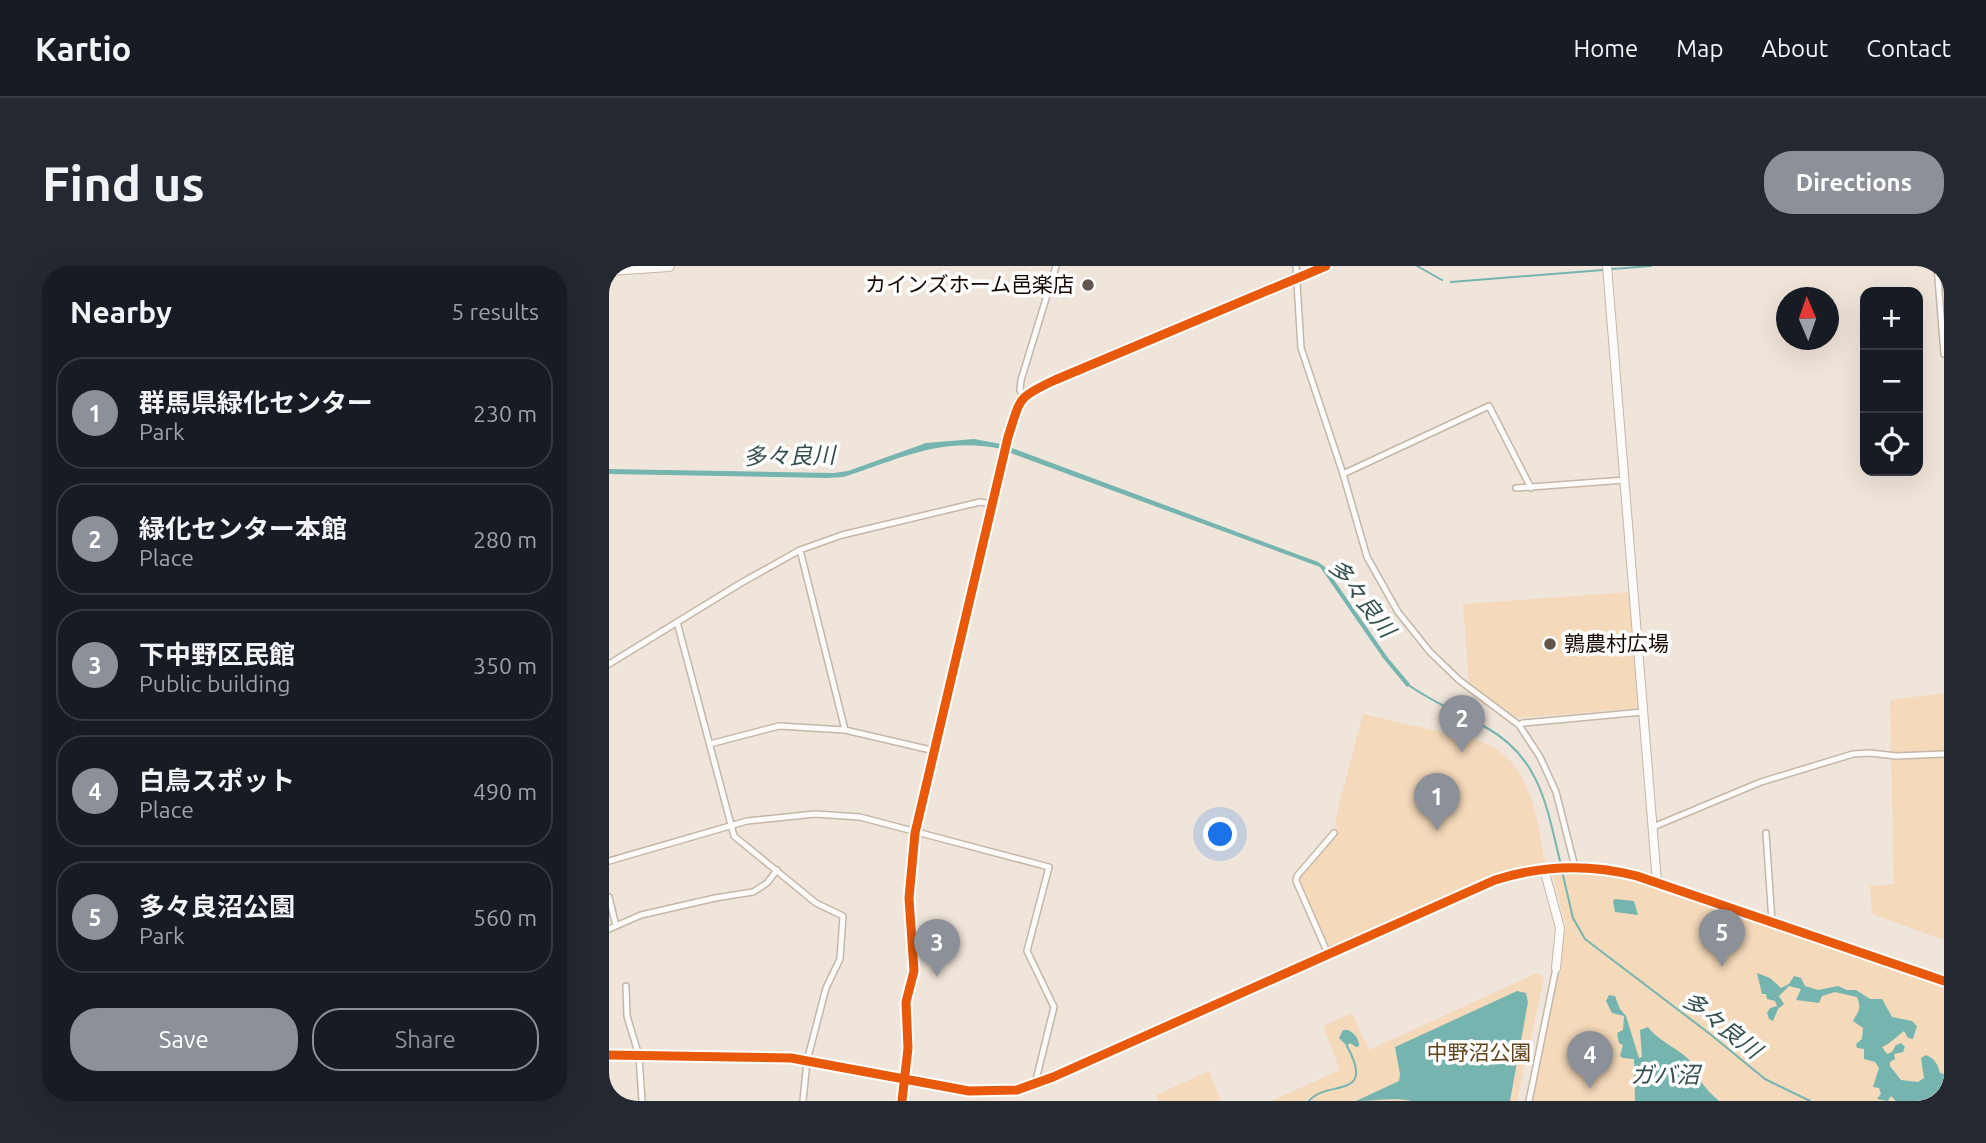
<!DOCTYPE html>
<html lang="en">
<head>
<meta charset="utf-8">
<style>
	:root { --surface:#171b24; --page:#242831; --text:#f1f3f6; --muted:#9ea1a6; --line:#363941; --accent:#8c9099 }
	body { margin:0; font-family:Ubuntu,"Noto Sans JP",sans-serif; background:var(--page); color:var(--text) }
	.controls { position:absolute; right:21px; top:21px; display:grid; overflow:hidden; border-radius:14px; box-shadow:0 7px 28px #0002 }
	.controls button { width:63px; height:63px; display:grid; place-items:center; padding:0; border:0; border-bottom:2px solid var(--line); background:var(--surface); color:var(--text); font:35px sans-serif }
	.compass { position:absolute; left:1167px; top:21px; width:63px; height:63px; border-radius:50%; background:var(--surface); box-shadow:0 7px 28px #0002; rotate:358deg }
	.you { position:absolute; left:612px; top:569px; width:24px; height:24px; margin:-18px; border:5px solid #fff; border-radius:50%; background:#1a73e8; box-shadow:0 0 0 10px #1a73e833 }
	.badge { display:grid; place-items:center; width:46px; height:46px; border-radius:50%; background:var(--accent); color:#fff; font-size:23px; font-weight:700 }
	.pin { position:absolute; translate:-50% -58px; filter:drop-shadow(0 2px 4px #0008) }
	.pin::after { content:''; position:absolute; top:37px; width:24px; height:21px; background:inherit; clip-path:polygon(0 0,100% 0,50% 100%) }
	.list { margin:0; padding:0; list-style:none }
	h2 { display:flex; justify-content:space-between; align-items:center; height:91px; margin:0; padding:0 28px; font-size:30px }
	h2 small { font-size:23px; font-weight:400; color:var(--muted) }
	.list li { display:grid; grid-template-columns:46px 1fr auto; gap:21px; align-items:center; box-sizing:border-box; height:112px; margin:0 14px 14px; padding:0 14px; border:2px solid var(--line); border-radius:28px }
	.list b { display:block; font-size:26px; white-space:nowrap }
	.list p { margin:0; font-size:23px; white-space:nowrap; color:var(--muted) }
	.list em { font-size:23px; font-style:normal; color:var(--muted) }
	.actions { display:flex; gap:14px; padding:21px 28px }
	.actions a { flex:1; padding:16px 0; border:2px solid var(--accent); border-radius:28px; text-align:center; font-size:24px; color:var(--accent) }
	.actions .main { background:var(--accent); color:#fff }
	.icon { flex:none; width:38px; height:38px; fill:none; stroke:currentColor; stroke-width:2; stroke-linecap:round; stroke-linejoin:round }
	.map { position:relative; flex:none; width:1335px; height:835px; overflow:hidden; border-radius:28px }
	header { display:flex; align-items:center; gap:42px; box-sizing:border-box; height:98px; padding:0 35px; background:var(--surface); border-bottom:2px solid var(--line) }
	header strong { font-size:33px }
	nav { display:flex; gap:38px; margin-inline-start:auto; font-size:24px }
	.intro { display:flex; align-items:center; justify-content:space-between; box-sizing:border-box; height:168px; padding:0 42px }
	h1 { margin:0; font-size:49px }
	.button { padding:18px 32px; border-radius:28px; background:var(--accent); color:#fff; font-size:24px; font-weight:700 }
	main { display:flex; gap:42px; padding:0 42px }
	aside { flex:1; background:var(--surface); border-radius:28px; box-shadow:0 7px 28px #0002 }
	.map>svg:first-child { display:block }
	.green { fill:#f4d9ba }
	.water { fill:#76b5af }
	.lines { fill:none; stroke-linecap:round; stroke-linejoin:round }
	.stream { stroke:#76b5af; stroke-width:2 }
	.street-casing { stroke:#c5b7a8; stroke-width:8 }
	.secondary-casing { stroke:#c5b7a8; stroke-width:10 }
	.highway-casing { stroke:#c5b7a8; stroke-width:12 }
	.street { stroke:#fdfbf9; stroke-width:5 }
	.secondary { stroke:#fdfbf9; stroke-width:8 }
	.highway { stroke:#fdfbf9; stroke-width:10 }
	.cycleway-casing { stroke:#fff; stroke-width:13 }
	.cycleway { stroke:#e8590c; stroke-width:9 }
	.poi-dot { fill:#62554c; stroke:#fff; stroke-width:2.5 }
	.labels { text-anchor:middle; stroke-width:7; stroke-linejoin:round; paint-order:stroke }
	.poi-label { font-size:21px; fill:#160700; stroke:#fff; text-anchor:end }
	.park-label { font-size:21px; fill:#64451b; stroke:#fff }
	.water-label { font-size:23px; font-style:italic; fill:#324f4e; stroke:#fff }
</style>
</head>
<body>
<header>
<strong>Kartio</strong>
<nav><a>Home</a><a>Map</a><a>About</a><a>Contact</a></nav>
</header>
<div class="intro"><h1>Find us</h1><a class="button">Directions</a></div>
<main>
<aside>
<h2>Nearby<small>5 results</small></h2>
<ul class="list">
<li><span class="badge">1</span><div><b>群馬県緑化センター</b><p>Park</p></div><em>230 m</em></li>
<li><span class="badge">2</span><div><b>緑化センター本館</b><p>Place</p></div><em>280 m</em></li>
<li><span class="badge">3</span><div><b>下中野区民館</b><p>Public building</p></div><em>350 m</em></li>
<li><span class="badge">4</span><div><b>白鳥スポット</b><p>Place</p></div><em>490 m</em></li>
<li><span class="badge">5</span><div><b>多々良沼公園</b><p>Park</p></div><em>560 m</em></li>
</ul>
<div class="actions"><a class="main">Save</a><a>Share</a></div>
</aside>
<div class="map">
<svg width="1335" height="835" viewBox="0 0 1335 835">
	<rect width="100%" height="100%" fill="#f0e5da"/>
	<path class="green" d="M1021 326 1030 442 908 452 860 417 854 338Z
		M1335 427V674L1263 648 1261 620 1285 618 1281 434Z
		M754 448 871 475C922 493 928 552 936 597L882 610 719 682 690 615 691 611 727 569V551Z
		M973 606 1015 613 1044 622 1335 721V835H922L957 660 943 607Z
		M928 707 935 712 908 835H662L731 804 715 763 716 759 743 747 760 784Z
		M600 805 612 835H549L547 829Z"/>
	<path class="water" d="M365 173 392 178 709 296 716 301 779 392 801 418 798 421 774 392 711 301 388 182C330 171 288 194 234 211L218 212 0 208V203L225 207 239 205 317 177Z
		M1006 633 1025 635 1029 649 1006 646 1004 635Z
		M1148 707 1161 712 1172 722 1180 718 1185 710 1192 712 1196 720 1209 724 1229 720 1238 724H1247L1261 733H1273L1283 751 1303 755 1308 760 1304 773 1299 772 1295 765C1287 771 1282 777 1273 781L1278 788 1283 786 1287 779 1292 777 1296 781 1294 786 1285 788 1286 793 1281 796V800L1292 814 1309 816 1315 812 1312 792 1317 789C1326 793 1329 798 1331 807L1335 808V835H1287L1282 830 1279 835 1268 833 1272 828 1270 822 1264 821 1270 802 1266 796 1255 793V783L1248 782 1247 778 1253 773 1254 762 1244 755C1249 745 1253 745 1248 731L1226 726 1213 730 1210 737 1187 734 1192 723 1180 720 1170 730 1175 738 1169 743 1164 755 1160 753 1158 747 1161 742 1168 740 1166 735 1158 733 1157 728H1153Z
		M908 725 917 727 919 736 901 835H803C787 831 764 835 747 835L790 815 791 808 786 781Z
		M1000 729 1006 730 1011 743 1017 750 1030 792 1033 791 1031 764 1039 761C1046 772 1067 782 1077 791 1084 796 1087 807 1091 814 1096 822 1103 829 1110 835H1026L1025 793 1014 792 1011 790 1014 779 1010 777 1008 767 1014 764 1015 750 1003 747 997 735Z
		M734 764H739C746 768 750 772 750 780L747 781 741 777 738 780 730 772Z"/>
	<g class="lines">
		<path class="stream" d="M808 0 833 14
			M1003 3 1042 0
			M842 16 994 4
			M798 418C823 436 852 448 878 462 933 493 938 544 952 599
			M953 605 964 652 976 673 1101 768 1156 813 1201 835
			M700 835C717 813 768 835 738 780"/>
		<defs>
			<path id="street" d="M687 0 692 82 734 208 758 291 789 346 821 386 850 414 910 459 931 491 947 526 966 601
				M1328 0 1335 88
				M414 131 411 124 412 114 447 0
				M734 208 880 140 922 222
				M907 222 1016 214
				M191 284 236 464
				M68 356 125 570 207 637 234 650 231 693 217 722 198 795 194 835
				M0 398 132 317 191 284 233 269 371 236 385 238
				M910 459 914 457 1034 446
				M101 478 170 460 236 464 326 485
				M1044 561 1152 516 1244 488 1261 487 1287 490 1335 488
				M306 567 402 162
				M1157 567 1163 656
				M0 595 138 555 206 548 251 551 440 601 418 685 445 741 426 818
				M0 631 7 660
				M0 663 32 649 106 632 144 626 158 617 168 604
				M719 688 687 615 688 610 725 567
				M17 720 18 750 30 790 33 835
				M920 835 947 702"/>
			<path id="secondary" d="M998 0 1048 616
				M402 162 410 136 420 126 717 0
				M935 603 951 662 947 702
				M0 789 182 792 360 825 408 824 444 811 886 614C933 599 981 598 1028 610L1335 715
				M293 835 299 782 297 736 305 705 300 632 306 567"/>
			<path id="highway" d="M0 4 60 0"/>
		</defs>
		<use href="#street" class="street-casing"/>
		<use href="#secondary" class="secondary-casing"/>
		<use href="#highway" class="highway-casing"/>
		<use href="#street" class="street"/>
		<use href="#secondary" class="secondary"/>
		<use href="#highway" class="highway"/>
		<defs>
			<path id="cycleway" d="M0 789 182 792 360 825 408 824 444 811 886 614C933 599 981 598 1028 610L1335 715
				M293 835 299 782 297 736 305 705 300 632 306 567 399 171C412 132 407 132 446 114L717 0"/>
		</defs>
		<use href="#cycleway" class="cycleway-casing"/>
		<use href="#cycleway" class="cycleway"/>
	</g>
	<g class="poi-dot">
		<circle cx="479" cy="19" r="7"/>
		<circle cx="941" cy="378" r="7"/>
	</g>
	<g class="labels">
		<g class="poi-label">
			<text x="465" y="26">カインズホーム邑楽店</text>
			<text x="955" y="385" text-anchor="start">鶉農村広場</text>
		</g>
		<g class="park-label">
			<text x="870" y="794">中野沼公園</text>
		</g>
		<g class="water-label">
			<text transform="translate(180 190) rotate(-1)" y="8">多々良川</text>
			<text transform="translate(753 332) rotate(52)" y="8">多々良川</text>
			<text transform="translate(1113 759) rotate(38)" y="8">多々良川</text>
			<text x="1056" y="817">ガバ沼</text>
		</g>
	</g>
</svg>
<div class="controls">
<button>+</button>
<button>−</button>
<button><svg class="icon" aria-label="locate" viewBox="0 0 24 24"><circle cx="12" cy="12" r="6"/><path d="M12 2v4M12 18v4M2 12h4M18 12h4"/></svg></button>
</div>
<svg class="compass" viewBox="-18 -18 36 36"><path d="M0-13l5 13h-10z" fill="#e53935"/><path d="M0 13l5-13h-10z" fill="#9ea1a6"/></svg>
<div class="you"></div>
<div class="pin badge" style="left:828px;top:565px">1</div>
<div class="pin badge" style="left:853px;top:487px">2</div>
<div class="pin badge" style="left:328px;top:711px">3</div>
<div class="pin badge" style="left:981px;top:823px">4</div>
<div class="pin badge" style="left:1113px;top:701px">5</div>
</div>
</main>
</body>
</html>
